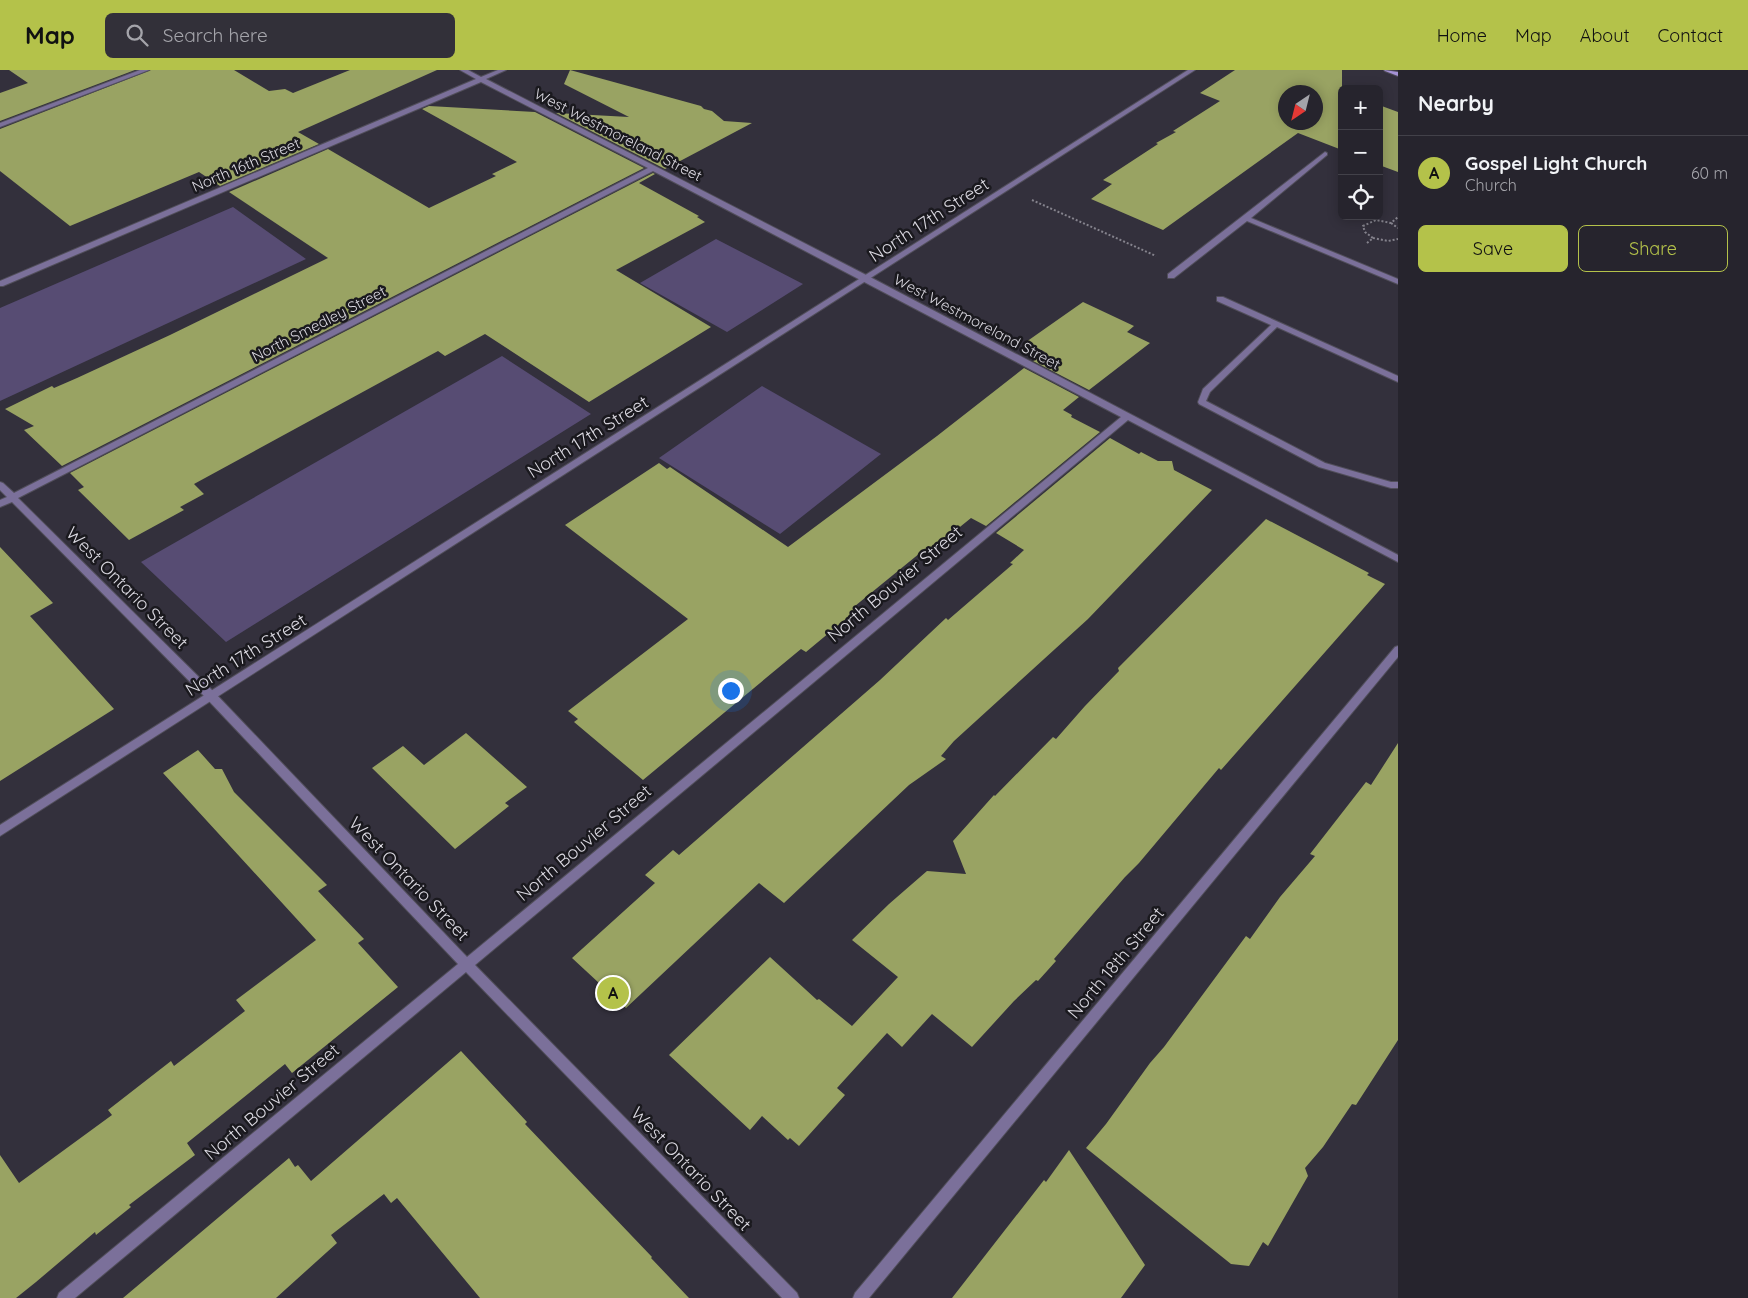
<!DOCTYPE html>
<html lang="en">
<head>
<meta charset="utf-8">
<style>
	:root { --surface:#26242d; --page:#323039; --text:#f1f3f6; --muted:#a4a4aa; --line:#424149; --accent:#b4c24a }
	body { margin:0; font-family:Quicksand,sans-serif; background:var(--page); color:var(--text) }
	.controls { position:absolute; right:15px; top:15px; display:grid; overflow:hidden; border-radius:8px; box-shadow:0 2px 12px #0003 }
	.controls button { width:45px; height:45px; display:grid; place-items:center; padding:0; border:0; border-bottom:1px solid var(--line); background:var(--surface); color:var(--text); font:25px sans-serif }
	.compass { position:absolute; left:1278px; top:15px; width:45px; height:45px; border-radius:50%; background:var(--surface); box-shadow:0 2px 12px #0003; rotate:215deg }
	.you { position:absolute; left:730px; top:620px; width:18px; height:18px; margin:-12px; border:4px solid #fff; border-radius:50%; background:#1a73e8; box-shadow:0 0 0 8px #1a73e833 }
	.badge { display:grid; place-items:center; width:32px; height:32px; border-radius:50%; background:var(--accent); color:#111; font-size:16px; font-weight:700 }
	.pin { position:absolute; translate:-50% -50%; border:2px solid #fff; box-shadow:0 1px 5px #0006 }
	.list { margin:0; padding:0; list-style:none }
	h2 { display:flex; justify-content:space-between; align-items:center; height:65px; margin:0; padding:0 20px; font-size:21px }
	h2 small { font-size:16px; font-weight:400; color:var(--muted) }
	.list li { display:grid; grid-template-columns:32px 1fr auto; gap:15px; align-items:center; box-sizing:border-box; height:75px; padding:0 20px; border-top:1px solid var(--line) }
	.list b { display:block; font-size:19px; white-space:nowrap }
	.list p { margin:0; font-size:16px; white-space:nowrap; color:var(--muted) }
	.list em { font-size:16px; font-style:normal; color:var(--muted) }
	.actions { display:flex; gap:10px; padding:15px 20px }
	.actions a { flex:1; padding:11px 0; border:1px solid var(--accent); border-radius:8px; text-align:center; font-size:18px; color:var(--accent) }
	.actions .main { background:var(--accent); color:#111 }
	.icon { flex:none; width:28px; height:28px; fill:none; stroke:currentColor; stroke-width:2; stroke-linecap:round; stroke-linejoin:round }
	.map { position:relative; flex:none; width:1398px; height:1228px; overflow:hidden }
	header { display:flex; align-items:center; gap:30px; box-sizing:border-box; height:70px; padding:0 25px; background:var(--accent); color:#111 }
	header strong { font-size:24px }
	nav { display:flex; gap:28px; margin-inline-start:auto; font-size:18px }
	.search { width:350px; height:45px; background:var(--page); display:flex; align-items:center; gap:12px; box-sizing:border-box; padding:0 18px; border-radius:8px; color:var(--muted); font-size:19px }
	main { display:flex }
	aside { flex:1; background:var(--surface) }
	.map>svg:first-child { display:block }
	.green { fill:#574c73 }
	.building { fill:#99a363; fill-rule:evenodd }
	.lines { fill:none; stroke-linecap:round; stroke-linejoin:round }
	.service-casing { stroke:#514e5a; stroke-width:2 }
	.minor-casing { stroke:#514e5a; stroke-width:2 }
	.tertiary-casing { stroke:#514e5a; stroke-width:2 }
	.secondary-casing { stroke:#514e5a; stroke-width:2 }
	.path { stroke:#85838d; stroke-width:2; stroke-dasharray:2 2; stroke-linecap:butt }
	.service { fill:#7b709a; fill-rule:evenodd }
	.minor { fill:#7b709a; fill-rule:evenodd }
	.tertiary { fill:#7b709a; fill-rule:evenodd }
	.secondary { fill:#a491d5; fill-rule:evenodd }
	.labels { text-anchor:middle; stroke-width:5; stroke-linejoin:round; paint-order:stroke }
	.far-street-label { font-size:15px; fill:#dad8e0; stroke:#1a191e }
	.street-label { font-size:18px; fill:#dad8e0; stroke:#1a191e }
</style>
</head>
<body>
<header>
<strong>Map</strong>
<div class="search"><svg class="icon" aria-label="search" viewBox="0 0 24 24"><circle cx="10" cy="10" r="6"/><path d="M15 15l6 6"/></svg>Search here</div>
<nav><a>Home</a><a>Map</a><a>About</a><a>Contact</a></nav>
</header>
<main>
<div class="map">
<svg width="1398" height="1228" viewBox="0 0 1398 1228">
	<rect width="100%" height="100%" fill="#33303c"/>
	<path class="green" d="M233 137 306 189 0 331V238Z
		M716 169 803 214 727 262 640 213Z
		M502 286 591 344 226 572 141 492Z
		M762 316 881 384 780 464 659 388Z"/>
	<path class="building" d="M9 0H135L0 51V23L28 13Z
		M151 0H234L269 21 285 19 293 23 350 0H437L298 62 319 74 220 116 199 102 70 156 0 101V59Z
		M570 0 701 36 704 39 712 41 724 51 752 53 665 99 556 43 629 47 564 14Z
		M1235 0H1342V80L1298 63 1163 160 1091 129 1112 114 1103 110 1158 74 1156 73 1176 62 1173 61 1220 31 1200 23ZM1286 22H1316V52H1286Z
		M1379 35 1398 42V102L1379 95Z
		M429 36 535 42 644 98 62 396 24 360 34 356 5 339 52 316 54 318 77 308 170 265 328 188 229 122 328 79 429 138 496 106 492 104 517 92 422 39Z
		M653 103 655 104 639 113 699 146 697 147 705 152 616 200 711 257 589 332 485 264 445 286 438 281 194 414 204 424 180 437 184 440 129 470 78 420 84 417 70 403Z
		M1083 232 1134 256 1127 262 1150 273 1089 320 1033 291 1045 282 1026 272Z
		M1024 298 1079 327 1063 340 1072 345 1071 347 1100 362 986 456 971 448 924 486 920 483 855 536 859 538 806 582 801 579 643 710 574 652 578 649 568 641 688 549 565 455 659 393 667 399 670 397 788 477 937 366Z
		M1110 368 1139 384 1141 382 1158 391H1172L1174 400 1212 420 1088 549 954 671 941 686 946 689 909 715 784 833 759 813 626 938 572 888 655 813 645 805 673 780 679 785 880 610 946 548 948 550 1013 494 1010 493 1024 480 996 463Z
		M1266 449 1369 503 1367 505 1385 514 1221 700 1219 698 1139 793 1125 807 1054 889 1056 891 1038 911 1036 910 1014 931 972 977 932 944 902 977 887 963 837 1018 845 1025 799 1076 790 1068 788 1070 762 1046 750 1060 669 985 770 887 817 930 819 929 852 956 898 907 852 870 889 834 927 801 966 804 953 771 994 725 995 726 1053 667 1056 669 1085 636 1119 601 1118 598Z
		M0 477 53 533 30 546 114 639 0 711Z
		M466 663 527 717 505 733 509 736 455 779 372 698 403 676 424 695Z
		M1398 673V970L1356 1035 1352 1034 1323 1077 1305 1098 1308 1106 1268 1176 1263 1172 1249 1196 1231 1194 1086 1078 1106 1054 1150 993 1164 977 1246 866 1250 869 1280 827 1315 786 1310 784 1366 712 1371 715Z
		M198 680 215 699H222L234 722 327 815 318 821 364 869 358 873 398 917 292 1003 285 994 187 1073 195 1085 129 1135 131 1137 96 1165 95 1162 36 1212 16 1228H0V1085L19 1113 112 1045 108 1040 171 991 174 996 245 941 236 930 316 870 163 703Z
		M461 981 527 1052 525 1054 652 1187 651 1188 689 1228H480L397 1128 391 1133 384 1124 331 1165 337 1173 276 1228H123L289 1088 295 1097 298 1095 311 1111Z
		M1069 1080 1145 1195 1121 1228H952L1044 1110 1046 1112Z"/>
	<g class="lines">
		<defs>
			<path id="service" d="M1325 82 1327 83V85L1251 148 1398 209V214L1247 151 1174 208H1168V204Z
				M1217 227H1223L1398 306V312L1277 257 1210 322 1206 331 1325 393 1391 412H1398V418H1391L1319 397 1199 334 1198 332 1203 319 1271 255 1217 231Z"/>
			<path id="minor" d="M140 0H149L0 57V53Z
				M460 0H468L481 7 498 0H506L486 9 870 207 1398 485V492L1128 350 475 895 797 1223 799 1228H782L466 902 75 1228H57L59 1223 458 894 207 629 12 432 0 437V430L7 427 0 420V412L3 413 14 423 648 98 481 12 3 216H0V211L476 9ZM653 101 1121 347 467 887 215 623 18 428Z
				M1398 576V587L869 1228H853L855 1223 1395 577Z"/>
			<path id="tertiary" d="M1188 0H1195L0 766V755Z"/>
			<path id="secondary" d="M1384 0 1398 2V6L1385 1Z"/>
		</defs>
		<use href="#service" class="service-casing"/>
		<use href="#minor" class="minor-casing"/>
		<use href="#tertiary" class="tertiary-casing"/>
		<use href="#secondary" class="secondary-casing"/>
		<path class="path" d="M1032 130 1156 186
			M1391 153 1398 158
			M1373 168 1388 171 1398 169
			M1367 173 1373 168 1365 162 1363 156 1376 150 1391 153 1398 147"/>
		<use href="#service" class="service"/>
		<use href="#minor" class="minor"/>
		<use href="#tertiary" class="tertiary"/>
		<use href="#secondary" class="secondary"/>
	</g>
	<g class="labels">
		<g class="far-street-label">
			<text transform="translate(618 65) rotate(27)" y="5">West Westmoreland Street</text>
			<text transform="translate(246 95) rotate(-23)" y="5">North 16th Street</text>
			<text transform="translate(977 252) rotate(28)" y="5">West Westmoreland Street</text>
			<text transform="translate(319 254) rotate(-27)" y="5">North Smedley Street</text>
		</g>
		<g class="street-label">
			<text transform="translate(929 150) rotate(-33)" y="6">North 17th Street</text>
			<text transform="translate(588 367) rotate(-32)" y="6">North 17th Street</text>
			<text transform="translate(895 514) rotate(-40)" y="6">North Bouvier Street</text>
			<text transform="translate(127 518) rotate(45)" y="6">West Ontario Street</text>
			<text transform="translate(246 585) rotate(-32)" y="6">North 17th Street</text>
			<text transform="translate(584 773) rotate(-40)" y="6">North Bouvier Street</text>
			<text transform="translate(409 809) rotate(46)" y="6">West Ontario Street</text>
			<text transform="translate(1116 893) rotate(-50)" y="6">North 18th Street</text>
			<text transform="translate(272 1032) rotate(-40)" y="6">North Bouvier Street</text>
			<text transform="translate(691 1099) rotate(46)" y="6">West Ontario Street</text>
		</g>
	</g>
</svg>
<div class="controls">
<button>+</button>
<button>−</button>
<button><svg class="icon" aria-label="locate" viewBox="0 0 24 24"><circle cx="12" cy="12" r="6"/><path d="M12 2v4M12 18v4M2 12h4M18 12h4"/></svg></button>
</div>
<svg class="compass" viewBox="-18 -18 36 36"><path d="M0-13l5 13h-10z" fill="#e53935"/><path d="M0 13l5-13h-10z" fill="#a4a4aa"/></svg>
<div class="you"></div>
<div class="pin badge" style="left:613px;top:923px">A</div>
</div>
<aside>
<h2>Nearby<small></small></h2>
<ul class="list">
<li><span class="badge">A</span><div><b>Gospel Light Church</b><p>Church</p></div><em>60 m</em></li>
</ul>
<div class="actions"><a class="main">Save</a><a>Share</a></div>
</aside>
</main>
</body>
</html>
